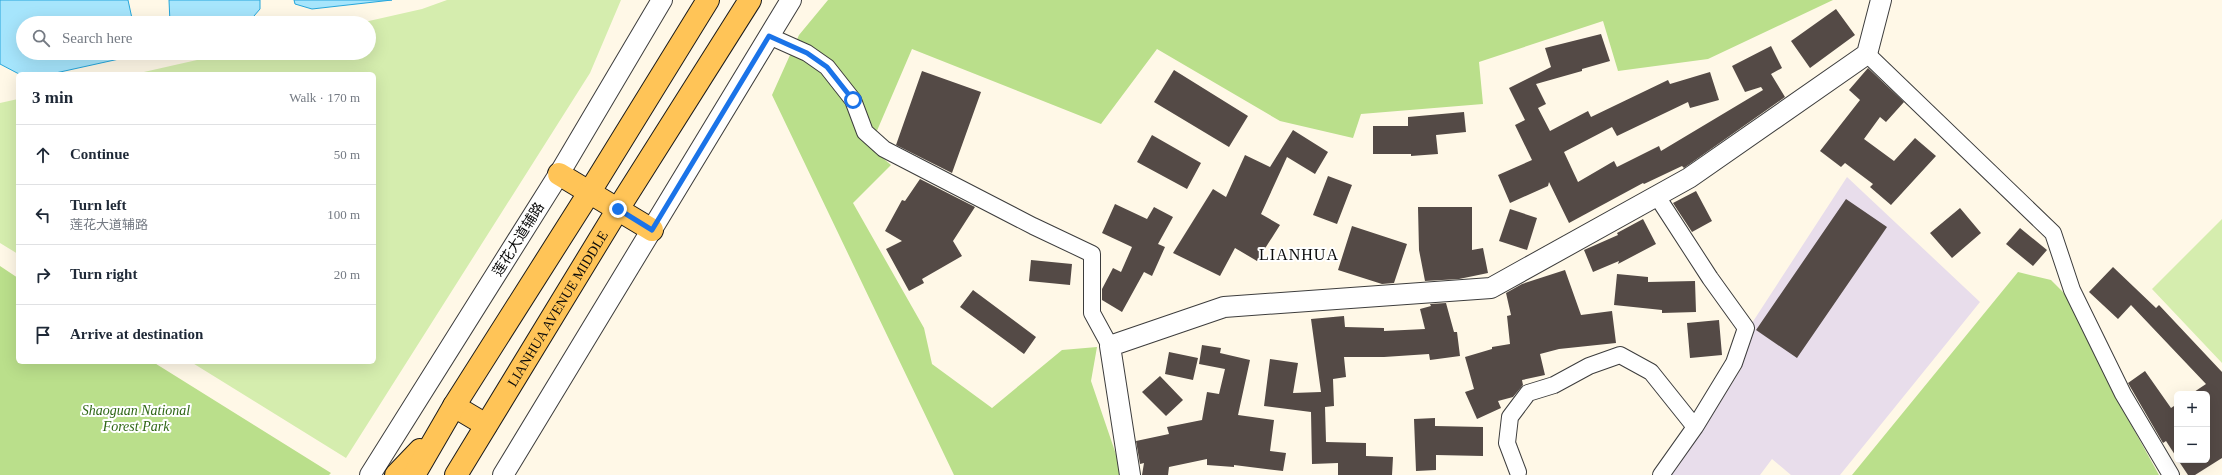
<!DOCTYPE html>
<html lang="en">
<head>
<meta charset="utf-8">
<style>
	:root { --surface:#fff; --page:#f6f6f7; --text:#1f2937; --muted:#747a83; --line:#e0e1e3 }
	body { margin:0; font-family:"Times New Roman","Noto Sans SC",serif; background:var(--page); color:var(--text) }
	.controls { position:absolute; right:12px; bottom:12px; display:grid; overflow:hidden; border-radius:6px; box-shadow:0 4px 16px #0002 }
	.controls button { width:36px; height:36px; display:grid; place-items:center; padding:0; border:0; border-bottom:1px solid var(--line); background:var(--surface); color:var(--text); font:20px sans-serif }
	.stop { position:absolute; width:12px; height:12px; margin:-9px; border:3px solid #1a73e8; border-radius:50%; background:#fff }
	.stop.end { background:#1a73e8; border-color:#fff; box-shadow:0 1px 4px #0008 }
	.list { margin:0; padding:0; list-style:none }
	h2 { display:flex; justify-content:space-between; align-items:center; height:52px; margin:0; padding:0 16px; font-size:17px }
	h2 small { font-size:13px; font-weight:400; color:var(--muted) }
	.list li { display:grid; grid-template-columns:26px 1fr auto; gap:12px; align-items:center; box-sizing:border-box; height:60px; padding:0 16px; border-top:1px solid var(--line) }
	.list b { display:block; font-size:15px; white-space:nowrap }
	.list p { margin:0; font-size:13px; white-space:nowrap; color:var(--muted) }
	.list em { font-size:13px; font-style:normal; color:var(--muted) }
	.icon { flex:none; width:22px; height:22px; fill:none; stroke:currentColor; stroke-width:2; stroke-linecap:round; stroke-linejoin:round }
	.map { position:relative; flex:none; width:2222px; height:475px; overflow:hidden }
	.search { position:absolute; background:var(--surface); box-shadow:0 4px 16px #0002; left:16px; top:16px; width:360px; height:44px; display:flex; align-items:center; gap:10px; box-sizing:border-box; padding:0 14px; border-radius:22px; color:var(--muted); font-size:15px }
	.panel { position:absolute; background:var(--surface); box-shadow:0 4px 16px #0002; left:16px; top:72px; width:360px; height:292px; border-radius:6px }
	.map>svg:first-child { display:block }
	.industrial { fill:#e8ddeb }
	.green { fill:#d5edae }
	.forest { fill:#badf8b }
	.water { fill:#a6e5fc; stroke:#26a6db }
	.building { fill:#544a46 }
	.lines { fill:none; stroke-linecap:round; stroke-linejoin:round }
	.minor-casing { stroke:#3d3d3d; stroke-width:18 }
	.tertiary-casing { stroke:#3d3d3d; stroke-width:22 }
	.primary-casing { stroke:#1b1b1b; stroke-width:24 }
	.minor { stroke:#fff; stroke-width:16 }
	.tertiary { stroke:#fff; stroke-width:20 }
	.primary { stroke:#ffc457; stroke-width:22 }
	.route { stroke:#1a73e8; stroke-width:5 }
	.labels { text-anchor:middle; stroke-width:4; stroke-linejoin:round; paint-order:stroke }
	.street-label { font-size:14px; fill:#0a0a0a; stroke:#fff }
	.park-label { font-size:14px; font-style:italic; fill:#2f6716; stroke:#fff }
	.quarter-label { font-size:16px; letter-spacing:1px; fill:#0a0a0a; stroke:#fff }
</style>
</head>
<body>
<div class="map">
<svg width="2222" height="475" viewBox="0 0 2222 475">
	<rect width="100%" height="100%" fill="#fff8e7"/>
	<path class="industrial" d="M1847 177 1980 302 1840 475H1791L1772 459 1760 475H1670L1711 417 1741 369 1752 323Z"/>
	<path class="green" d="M447 0H621L590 73 346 458 191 362H374V74H135L228 53H369V23H360L422 9Z
		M18 99V254L0 243V103Z
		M2222 219V363L2152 289Z"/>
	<path class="forest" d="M828 0H1833L1708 59 1618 71 1603 21 1479 62 1483 104 1361 114 1353 138 1280 121 1157 49 1101 124 912 49 870 147 891 165 853 203 924 328 932 364 992 408 1062 350 1097 347 1091 381 1123 475H954L772 95 799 35Z
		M0 266 18 278V362H153L331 473 329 475H0Z
		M2018 272 2051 280 2066 295 2118 401 2159 475H1852Z"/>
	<path class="water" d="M0 0H128L133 23H23V53H127L119 59 51 74H19L0 64Z
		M169 0H260V9L248 23H170Z
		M294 0H392L312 9 295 4Z"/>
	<path class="building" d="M1836 9 1855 35 1810 68 1791 41Z
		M1601 34 1610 61 1582 69V71L1536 84 1546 104 1538 108 1550 131 1588 111 1591 117 1668 80 1670 84 1710 72 1719 100 1690 108 1688 102 1617 136 1612 127 1564 152 1578 182 1614 161 1617 167 1659 146 1661 151 1763 90 1761 87 1745 92 1732 66 1771 46 1782 68 1771 74 1785 97 1684 168 1682 166 1644 184 1643 183 1569 223 1549 182 1548 186 1510 203 1498 175 1532 160 1515 125 1525 120 1509 88 1551 67 1545 48Z
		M1868 68 1904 102 1886 122 1880 117 1864 139 1894 161 1915 138 1936 156 1891 205 1870 187 1873 184 1845 163 1841 167 1820 151 1860 100 1849 90Z
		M1174 70 1248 116 1229 147 1154 102Z
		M922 71 981 92 952 173 896 145Z
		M1464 112 1466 132 1436 135 1438 154 1411 156V154H1373V126H1408V117Z
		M1293 130 1328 152 1315 174 1287 157 1261 214 1280 225 1257 261 1235 248 1220 276 1173 253 1213 189 1226 197 1245 155 1270 167Z
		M1152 135 1201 163 1187 189 1137 162Z
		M1328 176 1352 185 1337 224 1313 215Z
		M920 179 975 207 953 241 962 256 922 279 924 283 909 291 886 249 902 241 885 231 902 200 905 201Z
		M1696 191 1712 221 1692 232 1673 203Z
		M1846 199 1887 227 1797 358 1756 330Z
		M1115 204 1147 219 1154 207 1173 217 1158 244 1165 247 1152 276 1144 272 1122 312 1102 300V289L1113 268 1121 272 1132 247 1102 233Z
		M1418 207H1472V250L1483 248 1488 273 1459 279 1425 281 1419 250Z
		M1960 208 1981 233 1952 258 1930 233Z
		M1510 209 1537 218 1527 250 1499 241Z
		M1643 219 1656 244 1618 264 1619 261 1593 272 1584 250 1618 235 1617 233Z
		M1352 226 1407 244 1394 283 1382 284 1338 270Z
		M2020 228 2047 250 2033 266 2006 244Z
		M1031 260 1072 264 1070 285 1029 281Z
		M2113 267 2156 308 2159 305 2222 372V458L2195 475H2188L2178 460H2207V394H2191L2206 384 2131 305 2118 319 2089 292Z
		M1565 270 1581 315 1612 311 1616 343 1559 349 1540 354 1545 375 1522 380 1523 385 1513 397 1498 401 1501 408 1477 419 1465 392 1474 389 1465 357 1492 349V347L1510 344 1507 316 1511 315 1506 293 1522 284Z
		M1617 274 1648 277V282L1695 281 1696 312 1662 313V310L1614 305Z
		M973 290 1036 337 1024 354 960 307Z
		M1446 303 1454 332H1457L1460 356 1430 360 1429 354 1384 357H1344L1346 377 1333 379 1334 406 1325 407 1326 442 1366 443V456L1393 457 1392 475H1338V463L1312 464 1311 412 1264 406 1270 359 1298 363 1293 393 1321 392 1311 319 1344 316 1345 327 1384 328V331L1425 329 1420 309 1431 306 1430 304Z
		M1719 320 1722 355 1690 358 1687 323Z
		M1202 345 1221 348 1220 353 1250 360 1238 415 1274 420 1270 451 1286 453 1283 471 1234 465V467L1207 465V459L1169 467 1168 475H1142L1144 463 1140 464 1136 441 1169 434 1167 427 1202 420 1207 392 1219 394 1225 369 1199 364Z
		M1169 352 1198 358 1193 380 1165 374Z
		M2145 371 2171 408 2177 404V458L2166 441 2163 443 2128 383Z
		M1160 376 1183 400 1166 416 1142 392Z
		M1435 418V426L1483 427V456L1436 455V470L1416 471 1414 419Z"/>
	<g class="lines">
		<defs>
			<path id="minor" d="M769 36 807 53 827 67 853 100 865 132 884 149 1033 226 1092 254V313L1110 346
				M1867 54 2053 233 2072 290 2123 394 2171 475
				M1662 204 1710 278 1746 328 1734 363 1695 427
				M1518 472 1507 443 1510 417 1528 393 1554 385 1589 366 1620 355 1651 372 1695 427 1661 475"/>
			<path id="tertiary" d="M370 475 559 174 662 0
				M503 475 791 0
				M1130 475 1110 346 1224 307 1491 288 1689 178 1867 54 1881 0"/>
			<g id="primary">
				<path d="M559 174 652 230"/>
				<path d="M454 406 486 425"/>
				<path d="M396 475 420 450"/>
				<path d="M414 475 454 406 589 193 708 0"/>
				<path id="s1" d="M456 475 618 209 750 0"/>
			</g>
		</defs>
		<use href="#minor" class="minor-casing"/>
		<use href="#tertiary" class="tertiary-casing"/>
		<use href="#primary" class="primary-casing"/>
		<use href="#minor" class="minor"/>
		<use href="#tertiary" class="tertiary"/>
		<use href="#primary" class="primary"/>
	</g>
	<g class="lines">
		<path class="route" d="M618 209 652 230 769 36 807 53 827 67 853 100"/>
	</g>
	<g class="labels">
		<g class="street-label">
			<text transform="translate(518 239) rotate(-58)" y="5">莲花大道辅路</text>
			<text dy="5" stroke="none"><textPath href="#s1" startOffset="195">LIANHUA AVENUE MIDDLE</textPath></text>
		</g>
		<g class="park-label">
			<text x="136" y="415">Shaoguan National<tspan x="136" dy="16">Forest Park</tspan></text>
		</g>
		<g class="quarter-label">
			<text x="1299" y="260">LIANHUA</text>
		</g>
	</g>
</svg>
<div class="controls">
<button>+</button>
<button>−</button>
</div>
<div class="stop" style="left:853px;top:100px"></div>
<div class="stop end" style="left:618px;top:209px"></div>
<div class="search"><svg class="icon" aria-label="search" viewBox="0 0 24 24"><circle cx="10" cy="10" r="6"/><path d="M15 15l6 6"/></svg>Search here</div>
<section class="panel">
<h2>3 min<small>Walk · 170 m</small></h2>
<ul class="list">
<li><svg class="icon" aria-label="ahead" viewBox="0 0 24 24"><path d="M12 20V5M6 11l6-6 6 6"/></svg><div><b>Continue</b></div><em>50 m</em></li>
<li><svg class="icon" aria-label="left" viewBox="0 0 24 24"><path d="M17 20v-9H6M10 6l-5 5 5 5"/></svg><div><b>Turn left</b><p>莲花大道辅路</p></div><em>100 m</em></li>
<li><svg class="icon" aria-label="right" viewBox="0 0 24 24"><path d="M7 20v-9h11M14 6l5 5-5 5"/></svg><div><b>Turn right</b></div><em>20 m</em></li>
<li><svg class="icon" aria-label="arrive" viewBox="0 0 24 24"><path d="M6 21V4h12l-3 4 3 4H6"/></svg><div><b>Arrive at destination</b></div></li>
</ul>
</section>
</div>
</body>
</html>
